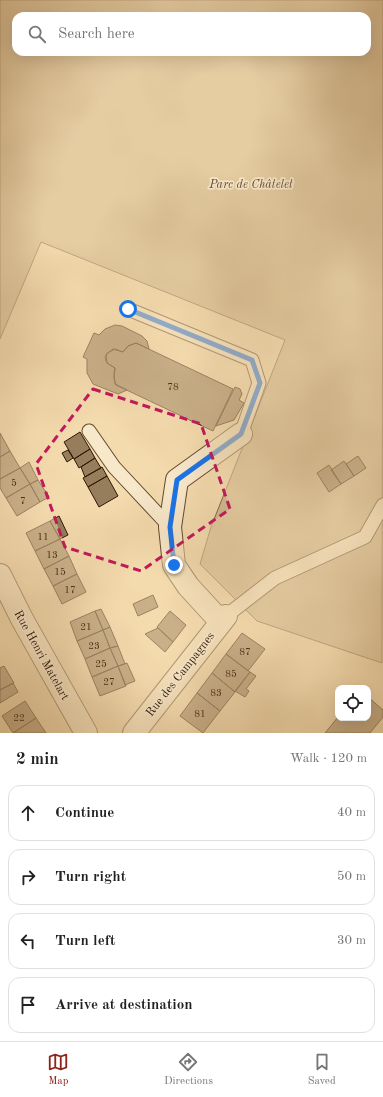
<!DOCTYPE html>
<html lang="en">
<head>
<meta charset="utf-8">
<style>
	:root { --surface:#fff; --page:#f6f6f6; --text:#222; --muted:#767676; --line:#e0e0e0; --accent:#8f2418 }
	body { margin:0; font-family:"Old Standard TT",serif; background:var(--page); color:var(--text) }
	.controls { position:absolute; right:12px; bottom:12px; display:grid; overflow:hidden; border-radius:8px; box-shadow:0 4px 16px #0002 }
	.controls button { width:36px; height:36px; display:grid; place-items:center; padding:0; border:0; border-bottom:1px solid var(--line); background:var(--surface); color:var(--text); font:20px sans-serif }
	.stop { position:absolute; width:12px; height:12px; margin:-9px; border:3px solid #1a73e8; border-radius:50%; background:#fff }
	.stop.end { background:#1a73e8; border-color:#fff; box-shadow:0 1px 4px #0008 }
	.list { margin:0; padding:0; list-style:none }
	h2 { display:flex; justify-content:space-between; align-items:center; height:52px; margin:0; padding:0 16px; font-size:17px }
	h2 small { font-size:13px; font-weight:400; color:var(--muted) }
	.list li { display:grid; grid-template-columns:26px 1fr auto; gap:12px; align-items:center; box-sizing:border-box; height:56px; margin:0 8px 8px; padding:0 8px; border:1px solid var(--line); border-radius:12px }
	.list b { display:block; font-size:15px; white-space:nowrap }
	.list em { font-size:13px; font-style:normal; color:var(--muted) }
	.icon { flex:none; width:22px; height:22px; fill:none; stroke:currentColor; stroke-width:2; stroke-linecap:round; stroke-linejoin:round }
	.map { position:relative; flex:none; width:383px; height:733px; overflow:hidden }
	.search { position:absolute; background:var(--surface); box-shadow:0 4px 16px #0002; left:12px; right:12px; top:12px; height:44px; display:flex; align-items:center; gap:10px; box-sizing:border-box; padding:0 14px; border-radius:12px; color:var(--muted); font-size:15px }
	.sheet { height:308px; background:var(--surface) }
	nav { display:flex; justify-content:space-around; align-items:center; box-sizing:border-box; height:56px; border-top:1px solid var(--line); background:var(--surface); font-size:11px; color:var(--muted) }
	nav a { display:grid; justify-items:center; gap:2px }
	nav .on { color:var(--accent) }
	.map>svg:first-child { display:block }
	.green { fill:#d3ba91; stroke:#82684a; fill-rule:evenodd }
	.building { fill:#967d5c; stroke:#311704 }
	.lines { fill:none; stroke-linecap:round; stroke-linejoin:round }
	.service-casing { stroke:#62482e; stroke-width:15 }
	.minor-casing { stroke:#62482e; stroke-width:24 }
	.service { stroke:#f8e8ca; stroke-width:13 }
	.minor { stroke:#f8e8ca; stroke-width:22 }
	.route { stroke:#1a73e8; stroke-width:5 }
	.marked { fill:none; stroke:#c2185b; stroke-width:3; stroke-dasharray:8 5; stroke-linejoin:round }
	.labels { text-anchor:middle; stroke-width:3.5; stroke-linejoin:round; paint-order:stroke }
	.number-label { font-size:10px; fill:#4a301a }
	.park-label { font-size:12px; font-style:italic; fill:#62482e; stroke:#f8e8ca }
	.street-label { font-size:12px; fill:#311704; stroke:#f8e8ca }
</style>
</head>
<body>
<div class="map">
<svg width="383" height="733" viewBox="0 0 383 733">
	<rect width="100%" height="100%" fill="#f4dbae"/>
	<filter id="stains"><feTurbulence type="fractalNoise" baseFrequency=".005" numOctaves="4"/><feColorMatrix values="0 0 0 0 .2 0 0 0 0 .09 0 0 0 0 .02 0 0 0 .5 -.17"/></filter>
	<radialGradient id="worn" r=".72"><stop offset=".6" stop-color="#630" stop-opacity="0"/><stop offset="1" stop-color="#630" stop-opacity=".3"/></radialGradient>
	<path class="green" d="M0 0H383L382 663 257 621 200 564 211 527 285 340 41 242 0 339ZM16 16H367V52H16Z"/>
	<path class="building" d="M115 325 122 326 142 336 147 341 149 349 136 343 128 346 123 352 115 349 107 353 105 358 107 363 115 368 114 374 115 384 127 390 118 394 93 384 87 373V359L83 357 94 333 99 335 105 329Z
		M136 343 233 389 213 431 116 385 114 378 115 368 107 363 106 355 113 349 123 352 128 346Z
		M235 387 240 389 242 394 239 400 244 403 234 420 216 426Z
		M80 432 90 449 74 459 64 442Z
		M0 433 10 451 0 457Z
		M90 449 95 458 79 468 74 459Z
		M68 450 73 458 67 462 62 453Z
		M10 451 20 468 0 479V457Z
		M358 456 366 468 354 476 346 464Z
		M95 458 101 468 85 477 81 467Z
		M344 461 354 476 341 484 331 470Z
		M29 462 38 480 30 484 20 468Z
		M329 465 341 484 329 492 317 473Z
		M102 467 107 476 88 487 83 478Z
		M20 468 30 484 6 498 0 488V479Z
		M107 476 118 496 99 507 88 487Z
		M38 480 49 497 40 502 30 484Z
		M30 484 40 502 17 516 6 498Z
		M59 516 68 535 60 539 50 521Z
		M50 521 60 539 35 551 26 533Z
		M60 539 69 556 44 569 35 551Z
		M69 556 77 574 53 586 44 569Z
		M77 574 86 592 62 604 53 586Z
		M153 595 158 607 138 616 133 604Z
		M101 609 110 627 103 630 95 611Z
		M95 611 103 630 77 641 70 622Z
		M170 611 186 625 173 642 157 627Z
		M110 627 118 646 110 648 103 630Z
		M158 628 173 642 165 652 145 634Z
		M103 630 110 648 85 659 77 641Z
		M242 633 265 649 248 671 226 654Z
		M118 646 125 664 118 666 110 648Z
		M110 648 118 666 92 677 85 659Z
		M226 654 250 672 235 692 212 673Z
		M127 663 135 681 125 685 118 666Z
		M4 666 14 683 0 690V668Z
		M118 666 126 686 100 696 92 677Z
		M250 672 256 676 246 689 249 691 245 697 235 691Z
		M212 673 235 692 220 711 197 693Z
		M13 683 18 692 0 703V690Z
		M197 693 220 711 203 733 180 716Z
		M368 697 383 710V717L370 733H325L338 717 368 718Z
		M25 701 36 718 13 733 2 716Z
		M36 718 46 733H13Z"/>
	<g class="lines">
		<defs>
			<path id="service" d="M128 309 252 360 259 383 241 434
				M89 431 114 467 170 527
				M226 616 275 578 365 537 383 505"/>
			<path id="minor" d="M0 575 22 619 86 733
				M221 622 188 586 174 565 170 527 177 480 241 434
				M134 733 226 616"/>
		</defs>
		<use href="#service" class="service-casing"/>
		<use href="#minor" class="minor-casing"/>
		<use href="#service" class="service"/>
		<use href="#minor" class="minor"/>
	</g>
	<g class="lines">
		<path class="route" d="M128 309 252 360 260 383 241 434 177 480 170 527 174 565"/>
	</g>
	<path d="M0 0H383V733H0ZM93 389 201 424 230 509 141 571 65 547 36 464Z" fill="#f4dbae" fill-opacity=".55" fill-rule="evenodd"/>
	<path class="marked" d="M93 389 201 424 230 509 141 571 65 547 36 464Z"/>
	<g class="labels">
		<g class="number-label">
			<text x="173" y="390">78</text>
			<text x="14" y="486">5</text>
			<text x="23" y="504">7</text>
			<text x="43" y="540">11</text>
			<text x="52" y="558">13</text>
			<text x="60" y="575">15</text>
			<text x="70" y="593">17</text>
			<text x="86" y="630">21</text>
			<text x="94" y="649">23</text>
			<text x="245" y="655">87</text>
			<text x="101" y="667">25</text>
			<text x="231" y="677">85</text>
			<text x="109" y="685">27</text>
			<text x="216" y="696">83</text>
			<text x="200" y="717">81</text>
			<text x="19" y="721">22</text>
		</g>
		<g class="park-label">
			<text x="251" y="188">Parc de Châtelet</text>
		</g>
		<g class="street-label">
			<text transform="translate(42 655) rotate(61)" y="4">Rue Henri Matelart</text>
			<text transform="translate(180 674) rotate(-52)" y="4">Rue des Campagnes</text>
		</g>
	</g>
	<rect width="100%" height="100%" filter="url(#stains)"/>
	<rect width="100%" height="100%" fill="url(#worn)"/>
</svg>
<div class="controls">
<button><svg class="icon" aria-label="locate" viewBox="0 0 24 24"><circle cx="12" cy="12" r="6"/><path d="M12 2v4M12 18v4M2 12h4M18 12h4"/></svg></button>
</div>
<div class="stop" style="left:128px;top:309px"></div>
<div class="stop end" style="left:174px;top:565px"></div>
<div class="search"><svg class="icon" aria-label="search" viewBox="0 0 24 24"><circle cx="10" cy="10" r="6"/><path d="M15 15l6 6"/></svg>Search here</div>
</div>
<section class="sheet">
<h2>2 min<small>Walk · 120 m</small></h2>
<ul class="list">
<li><svg class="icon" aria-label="ahead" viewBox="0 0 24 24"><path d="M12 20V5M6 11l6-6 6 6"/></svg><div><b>Continue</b></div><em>40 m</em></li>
<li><svg class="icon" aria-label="right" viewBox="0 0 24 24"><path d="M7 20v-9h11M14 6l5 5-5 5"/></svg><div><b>Turn right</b></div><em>50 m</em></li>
<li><svg class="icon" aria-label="left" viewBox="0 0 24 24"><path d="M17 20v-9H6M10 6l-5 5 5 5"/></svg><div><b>Turn left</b></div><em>30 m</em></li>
<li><svg class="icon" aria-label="arrive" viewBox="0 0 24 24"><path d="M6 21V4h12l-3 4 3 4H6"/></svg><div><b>Arrive at destination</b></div></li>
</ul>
</section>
<nav>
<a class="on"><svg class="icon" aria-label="map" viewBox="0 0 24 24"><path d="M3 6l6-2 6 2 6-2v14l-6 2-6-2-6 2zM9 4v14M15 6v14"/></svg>Map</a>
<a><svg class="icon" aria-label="directions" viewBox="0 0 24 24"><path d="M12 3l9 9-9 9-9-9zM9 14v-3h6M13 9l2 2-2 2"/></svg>Directions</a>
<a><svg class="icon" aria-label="saved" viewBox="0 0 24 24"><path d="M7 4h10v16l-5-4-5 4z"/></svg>Saved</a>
</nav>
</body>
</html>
